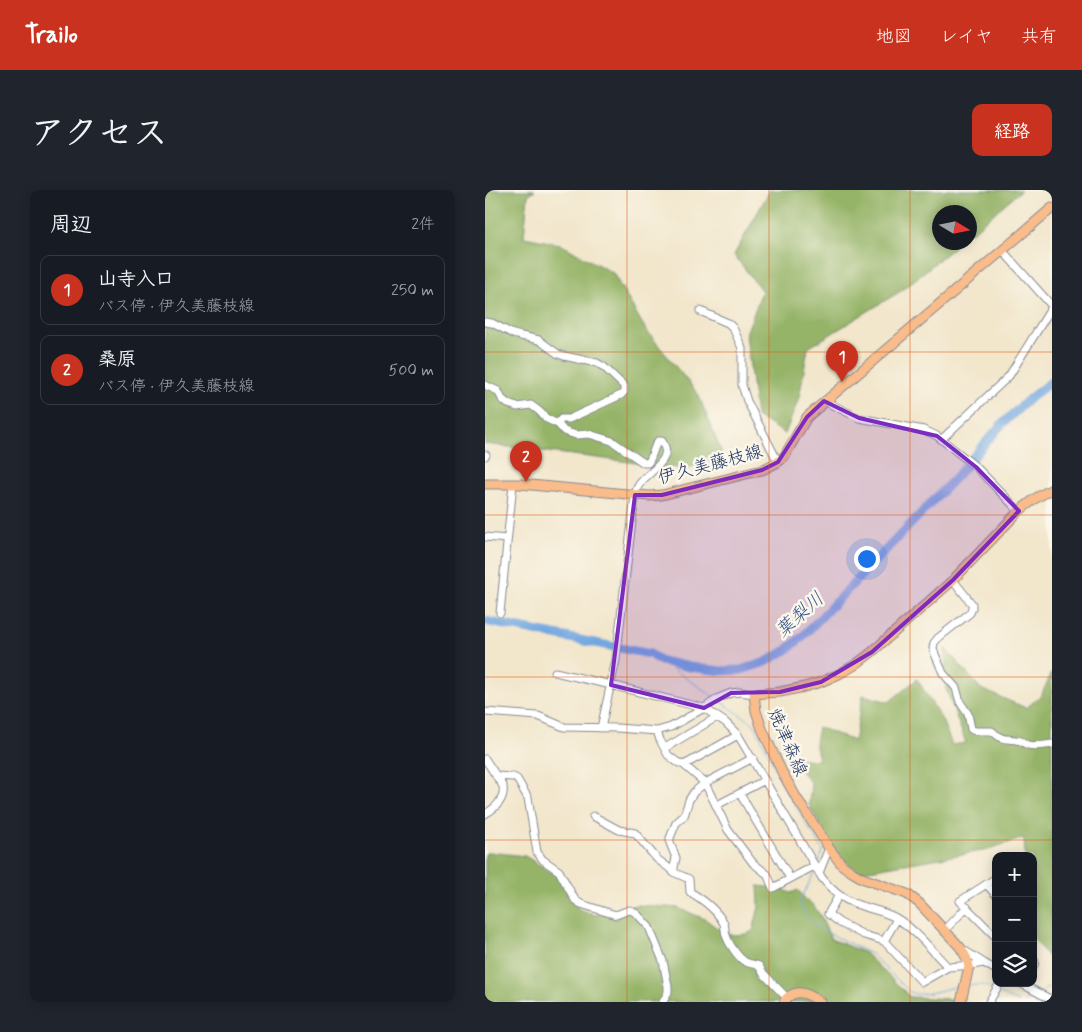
<!DOCTYPE html>
<html lang="ja">
<head>
<meta charset="utf-8">
<style>
	:root { --surface:#171b24; --page:#20242c; --text:#f1f3f6; --muted:#9ea1a6; --line:#363941; --accent:#c8321e }
	body { margin:0; font-family:Mynerve,"Klee One",sans-serif; background:var(--page); color:var(--text) }
	.controls { position:absolute; right:15px; bottom:15px; display:grid; overflow:hidden; border-radius:10px; box-shadow:0 2px 12px #0003 }
	.controls button { width:45px; height:45px; display:grid; place-items:center; padding:0; border:0; border-bottom:1px solid var(--line); background:var(--surface); color:var(--text); font:25px sans-serif }
	.compass { position:absolute; left:447px; top:15px; width:45px; height:45px; border-radius:50%; background:var(--surface); box-shadow:0 2px 12px #0003; rotate:100deg }
	.you { position:absolute; left:381px; top:368px; width:18px; height:18px; margin:-12px; border:4px solid #fff; border-radius:50%; background:#1a73e8; box-shadow:0 0 0 8px #1a73e833 }
	.badge { display:grid; place-items:center; width:32px; height:32px; border-radius:50%; background:var(--accent); color:#fff; font-size:16px; font-weight:700 }
	.pin { position:absolute; translate:-50% -41px; filter:drop-shadow(0 1px 2px #0008) }
	.pin::after { content:''; position:absolute; top:26px; width:18px; height:15px; background:inherit; clip-path:polygon(0 0,100% 0,50% 100%) }
	.list { margin:0; padding:0; list-style:none }
	h2 { display:flex; justify-content:space-between; align-items:center; height:65px; margin:0; padding:0 20px; font-size:21px }
	h2 small { font-size:16px; font-weight:400; color:var(--muted) }
	.list li { display:grid; grid-template-columns:32px 1fr auto; gap:15px; align-items:center; box-sizing:border-box; height:70px; margin:0 10px 10px; padding:0 10px; border:1px solid var(--line); border-radius:10px }
	.list b { display:block; font-size:19px; white-space:nowrap }
	.list p { margin:0; font-size:16px; white-space:nowrap; color:var(--muted) }
	.list em { font-size:16px; font-style:normal; color:var(--muted) }
	.icon { flex:none; width:28px; height:28px; fill:none; stroke:currentColor; stroke-width:2; stroke-linecap:round; stroke-linejoin:round }
	.map { position:relative; flex:none; width:567px; height:812px; overflow:hidden; border-radius:10px }
	header { display:flex; align-items:center; gap:30px; box-sizing:border-box; height:70px; padding:0 25px; background:var(--accent); color:#fff }
	header strong { font-size:24px }
	nav { display:flex; gap:28px; margin-inline-start:auto; font-size:18px }
	.intro { display:flex; align-items:center; justify-content:space-between; box-sizing:border-box; height:120px; padding:0 30px }
	h1 { margin:0; font-size:35px }
	.button { padding:12px 22px; border-radius:10px; background:var(--accent); color:#fff; font-size:18px; font-weight:700 }
	main { display:flex; gap:30px; padding:0 30px }
	aside { flex:1; background:var(--surface); border-radius:10px; box-shadow:0 2px 12px #0003 }
	.map>svg:first-child { display:block }
	.forest { fill:#95b468; stroke:#587263 }
	.lines { fill:none; stroke-linecap:round; stroke-linejoin:round }
	.stream { stroke:#73a7e0; stroke-width:1 }
	.river { stroke:#73a7e0; stroke-width:9 }
	.minor-casing { stroke:#868a94; stroke-width:9 }
	.major-casing { stroke:#868a94; stroke-width:11 }
	.minor { stroke:#fff; stroke-width:7 }
	.major { stroke:#f9bc8a; stroke-width:9 }
	.marked { fill:#7b2cbf; fill-opacity:0.2; stroke:#7b2cbf; stroke-width:4; stroke-linejoin:round }
	.grid { fill:none; stroke:#de5710; stroke-width:1; stroke-opacity:0.55 }
	.labels { text-anchor:middle; stroke-width:5; stroke-linejoin:round; paint-order:stroke }
	.street-label { font-size:18px; fill:#1b2f5e; stroke:#fbf7ec }
	.water-label { font-size:19px; font-style:italic; fill:#3a598c; stroke:#fbf7ec }
</style>
</head>
<body>
<header>
<strong>Trailo</strong>
<nav><a>地図</a><a>レイヤ</a><a>共有</a></nav>
</header>
<div class="intro"><h1>アクセス</h1><a class="button">経路</a></div>
<main>
<aside>
<h2>周辺<small>2件</small></h2>
<ul class="list">
<li><span class="badge">1</span><div><b>山寺入口</b><p>バス停 · 伊久美藤枝線</p></div><em>250 m</em></li>
<li><span class="badge">2</span><div><b>桑原</b><p>バス停 · 伊久美藤枝線</p></div><em>500 m</em></li>
</ul>
</aside>
<div class="map">
<svg width="567" height="812" viewBox="0 0 567 812">
	<rect width="100%" height="100%" fill="#fbf7ec"/>
	<filter id="ink" filterUnits="userSpaceOnUse"><feTurbulence type="fractalNoise" baseFrequency=".02" numOctaves="2"/><feDisplacementMap in="SourceGraphic" scale="10" xChannelSelector="R" yChannelSelector="G"/><feConvolveMatrix kernelMatrix="1 2 1 2 8 2 1 2 1" color-interpolation-filters="sRGB"/></filter>
	<filter id="wash" filterUnits="userSpaceOnUse"><feTurbulence type="fractalNoise" baseFrequency=".0096" numOctaves="4" result="noise"/><feDisplacementMap in="SourceGraphic" scale="20" xChannelSelector="R" yChannelSelector="G"/><feGaussianBlur stdDeviation="1.12" result="paint"/><feColorMatrix in="noise" values="0 0 0 0 0 0 0 0 0 0 0 0 0 0 0 0 0 1.4 0 .05"/><feComposite in="paint" operator="in"/></filter>
	<g filter="url(#wash)">
		<rect width="100%" height="100%" fill="#f2e6cb"/>
		<path class="forest" d="M0 0H50L43 5 39 47 75 54 128 83 161 140 213 204 238 266 200 279 0 254Z
			M285 0H536L485 44 484 22H454V52L474 53 416 101 323 158 314 208 300 244 271 226 261 144 277 101 249 65Z
			M460 458 496 499 541 518 556 506 567 482V769L564 768 548 748V666H540L539 648 497 661 372 682 349 660 324 615 326 593 305 568 334 570 330 553 333 537 369 551 378 505 404 512 432 489 457 530 467 555 481 553 461 499Z
			M4 662 40 666 74 687 94 719 110 725 130 723 152 715 168 716 193 718 220 729 239 743 248 745 261 744 268 741 274 717 273 696 295 698 306 703 313 700 321 710 328 715 335 725 346 749 380 763 425 807 467 809V812H0V664Z"/>
		<g class="lines">
			<path class="stream" d="M176 471 229 507
				M235 511 269 534 301 601 338 660 333 675
				M330 681 315 711 318 722 328 733 339 741 386 764 425 802C438 809 461 797 476 796
				M485 795H498L508 799
				M557 801 567 795
				M513 803 533 812
				M539 812 544 810 552 805"/>
			<path class="river" d="M0 431 165 464 176 471 205 477 236 481 256 480 281 472 303 459 317 447 471 287 516 235 545 208 567 191"/>
		</g>
	</g>
	<g filter="url(#ink)">
		<g class="lines">
			<defs>
				<path id="minor" d="M517 60 567 116
					M215 121 243 133 248 138 257 158V195L262 211 293 272
					M0 132 7 133 28 144 36 146 54 150 73 164 79 166 112 173 119 177 139 196V202L136 205 84 229H76L73 234
					M0 195 13 201 17 209 23 214 32 217 46 215 54 221 62 229 73 234 79 241 91 245 104 244 127 251 159 273H163C168 266 168 258 173 251H177C189 269 167 279 157 291 153 295 151 300 150 305L131 470 116 538
					M339 211 374 228 439 240 452 246 491 277 534 321
					M457 249 524 186 567 117
					M0 266 1 265
					M0 347 22 349
					M468 390 487 414V418L485 423 453 448 449 453 448 458 450 464 458 483 471 498 475 512 483 524 486 539 490 541H507C520 553 520 547 536 551 540 553 539 554 543 555 550 557 560 555 567 554
					M15 423 28 294
					M70 482 126 495 219 518 240 532 253 545 337 688C346 700 357 709 371 714 384 719 399 721 411 728 430 739 447 761 463 777
					M0 522 53 526 79 537 132 538 172 541 186 537 219 518 234 508 246 503 255 502 269 504
					M172 541 175 550 183 565 192 572 199 575 220 593 243 640 268 673 282 684 288 698 329 676
					M180 558 232 527
					M268 568 220 593 209 602 204 610 199 626 191 633 185 648V653L191 668 188 682 204 689 205 702C217 709 232 720 239 734 240 737 240 742 241 745 243 753 253 767 259 771 263 774 270 774 274 776L278 783 302 808
					M0 569 18 596C20 609 11 618 0 624
					M199 575 253 545
					M11 586 28 587 32 589 43 608 52 662 58 670 74 681 90 710 96 714 131 725 144 720 148 721 153 725 164 737 178 771 183 796V802L178 812
					M255 604 305 688
					M232 615 280 590
					M108 626 134 640 150 643 172 669 184 678 189 679
					M334 683 344 658
					M511 688 475 711 511 747
					M501 694 511 705
					M354 705 343 724 355 733 379 745 399 751 437 792 463 777 487 775 499 773 511 780
					M460 740 482 717
					M399 751 412 729
					M477 759 499 773
					M548 769 550 772 548 778
					M535 793 567 810
					M504 812 515 793"/>
				<path id="major" d="M0 294H35L164 306 177 305 277 280 293 272 299 267 322 227 567 18
					M299 812C309 797 323 803 335 812
					M476 812 484 776 481 767 475 757 434 713 422 704 377 688 367 682 357 675 344 658 311 607 297 582 277 539 271 521 269 504 295 502 319 497 336 492 354 484 370 475 387 462 468 390 534 321 551 308 567 299"/>
			</defs>
			<use href="#minor" class="minor-casing"/>
			<use href="#major" class="major-casing"/>
			<use href="#minor" class="minor"/>
			<use href="#major" class="major"/>
		</g>
	</g>
	<path class="marked" d="M339 211 374 228 452 246 491 277 534 321 468 390 387 462 336 492 295 502 246 503 219 518 126 495 150 305H177L277 280 293 272 322 227Z"/>
	<path class="grid" d="M142 0V812M284 0V812M425 0V812M0 162H567M0 325H567M0 487H567M0 650H567"/>
	<g class="labels">
		<g class="street-label">
			<text transform="translate(225 274) rotate(-15)" y="6">伊久美藤枝線</text>
			<text transform="translate(303 552) rotate(66)" y="6">焼津森線</text>
		</g>
		<g class="water-label">
			<text transform="translate(314 424) rotate(-42)" y="7">葉梨川</text>
		</g>
	</g>
</svg>
<div class="controls">
<button>+</button>
<button>−</button>
<button><svg class="icon" aria-label="layers" viewBox="0 0 24 24"><path d="M12 4l9 5-9 5-9-5zM3 14l9 5 9-5"/></svg></button>
</div>
<svg class="compass" viewBox="-18 -18 36 36"><path d="M0-13l5 13h-10z" fill="#e53935"/><path d="M0 13l5-13h-10z" fill="#9ea1a6"/></svg>
<div class="you"></div>
<div class="pin badge" style="left:357px;top:192px">1</div>
<div class="pin badge" style="left:41px;top:292px">2</div>
</div>
</main>
</body>
</html>
